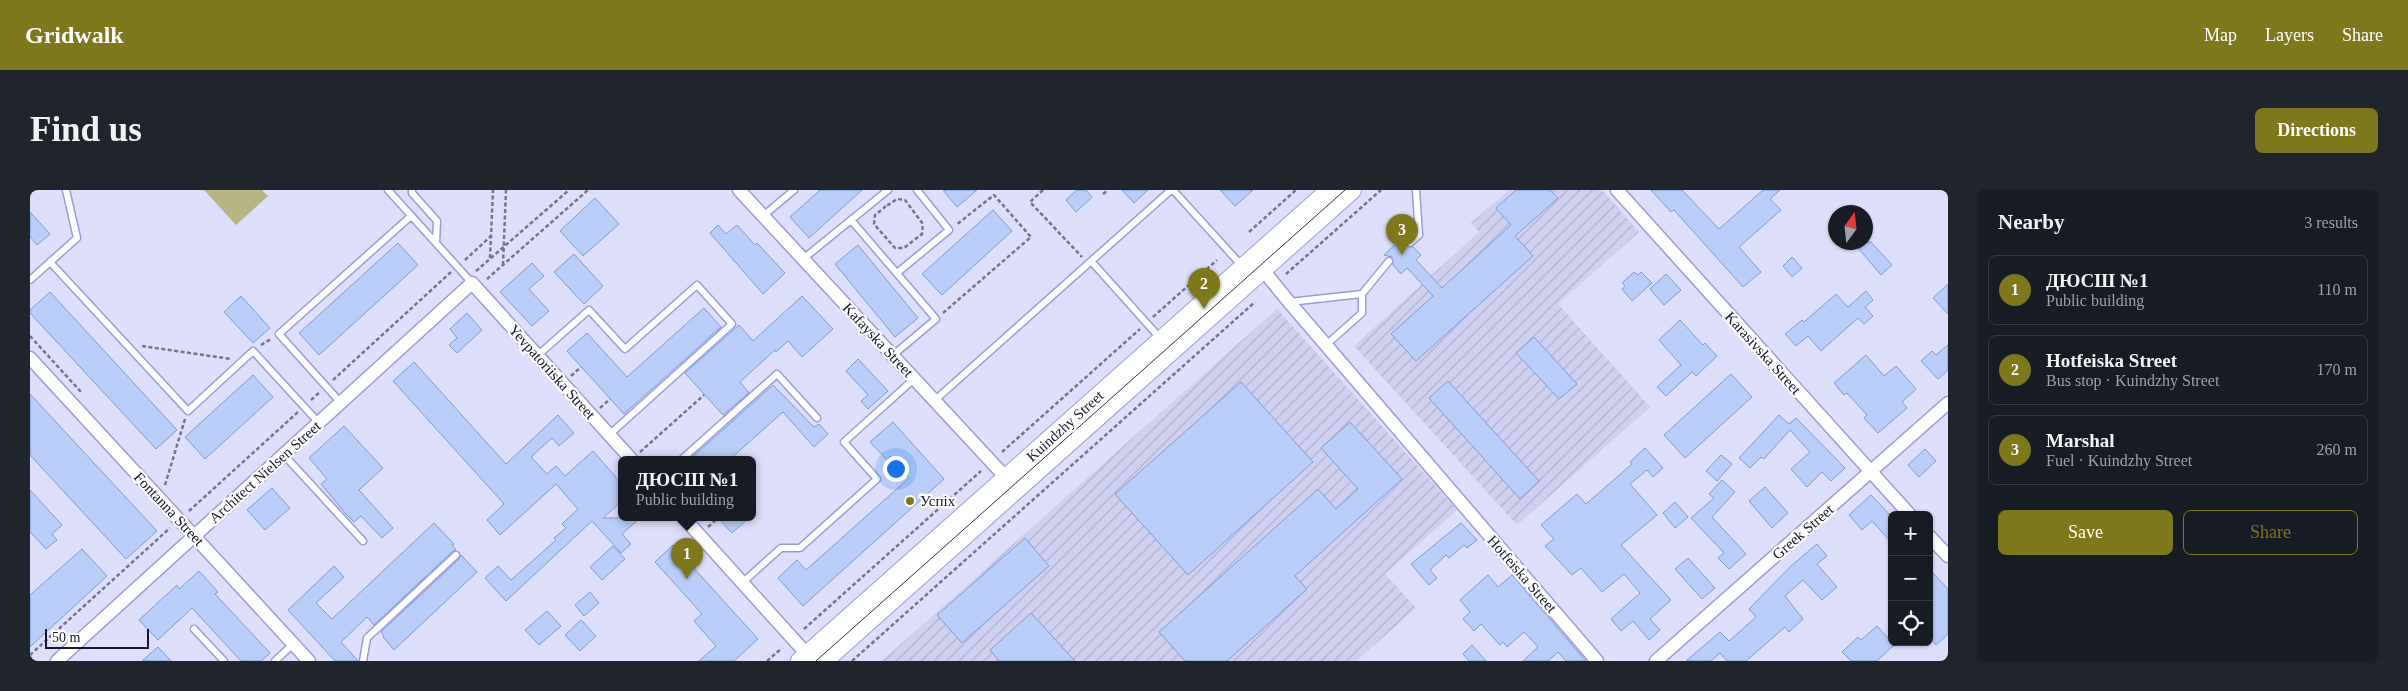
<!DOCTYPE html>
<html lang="en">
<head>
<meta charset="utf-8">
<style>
	:root { --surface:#171b24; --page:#20242c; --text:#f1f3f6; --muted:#9ea1a6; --line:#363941; --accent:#7f771c }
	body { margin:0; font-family:"Times New Roman",serif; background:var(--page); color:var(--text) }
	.controls { position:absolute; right:15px; bottom:15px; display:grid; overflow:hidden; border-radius:8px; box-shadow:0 1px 4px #0004 }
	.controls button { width:45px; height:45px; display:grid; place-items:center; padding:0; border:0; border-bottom:1px solid var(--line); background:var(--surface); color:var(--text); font:25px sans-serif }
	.compass { position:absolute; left:1798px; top:15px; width:45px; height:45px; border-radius:50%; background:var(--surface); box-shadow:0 1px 4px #0004; rotate:15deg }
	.scale { position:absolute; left:15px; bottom:12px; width:104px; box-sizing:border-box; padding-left:5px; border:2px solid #171630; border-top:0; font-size:14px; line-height:18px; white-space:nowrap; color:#171630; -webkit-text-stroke:4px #fff; paint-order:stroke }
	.you { position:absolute; left:865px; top:278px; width:18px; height:18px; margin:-12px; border:4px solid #fff; border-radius:50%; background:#1a73e8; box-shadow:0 0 0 8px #1a73e833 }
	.badge { display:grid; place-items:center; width:32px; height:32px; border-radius:50%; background:var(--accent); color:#fff; font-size:16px; font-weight:700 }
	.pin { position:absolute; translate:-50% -41px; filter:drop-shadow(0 1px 2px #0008) }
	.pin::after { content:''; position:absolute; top:26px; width:18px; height:15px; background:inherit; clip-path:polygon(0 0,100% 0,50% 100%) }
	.popup { position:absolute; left:588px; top:266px; width:138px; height:65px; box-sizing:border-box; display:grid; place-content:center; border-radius:8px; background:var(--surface); filter:drop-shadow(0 1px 4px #0005); font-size:16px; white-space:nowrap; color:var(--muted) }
	.popup b { font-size:19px; color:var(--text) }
	.popup::after { content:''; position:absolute; left:50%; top:100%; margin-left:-10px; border:10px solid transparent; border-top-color:var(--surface) }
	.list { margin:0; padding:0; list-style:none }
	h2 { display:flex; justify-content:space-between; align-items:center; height:65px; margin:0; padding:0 20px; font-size:21px }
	h2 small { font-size:16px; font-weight:400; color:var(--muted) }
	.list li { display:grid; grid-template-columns:32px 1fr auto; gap:15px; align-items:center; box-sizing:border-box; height:70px; margin:0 10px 10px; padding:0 10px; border:1px solid var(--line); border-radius:8px }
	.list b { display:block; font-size:19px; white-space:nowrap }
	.list p { margin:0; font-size:16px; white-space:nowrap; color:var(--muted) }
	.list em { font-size:16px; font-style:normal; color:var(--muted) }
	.actions { display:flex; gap:10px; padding:15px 20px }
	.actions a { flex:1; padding:11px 0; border:1px solid var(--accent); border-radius:8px; text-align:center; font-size:18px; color:var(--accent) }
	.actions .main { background:var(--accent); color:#fff }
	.icon { flex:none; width:28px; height:28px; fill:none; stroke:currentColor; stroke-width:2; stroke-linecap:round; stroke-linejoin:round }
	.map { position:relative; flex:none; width:1918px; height:471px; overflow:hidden; border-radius:8px }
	header { display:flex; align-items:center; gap:30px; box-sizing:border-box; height:70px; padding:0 25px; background:var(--accent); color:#fff }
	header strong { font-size:24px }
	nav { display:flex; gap:28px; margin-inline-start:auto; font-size:18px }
	.intro { display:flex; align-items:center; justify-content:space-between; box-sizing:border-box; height:120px; padding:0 30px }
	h1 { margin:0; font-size:35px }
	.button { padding:12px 22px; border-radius:8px; background:var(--accent); color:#fff; font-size:18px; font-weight:700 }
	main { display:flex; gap:30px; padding:0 30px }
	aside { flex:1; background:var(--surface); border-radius:8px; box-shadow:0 1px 4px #0004 }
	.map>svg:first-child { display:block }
	.industrial { fill:url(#industrial-furrows) }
	.grass { fill:#b9b582 }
	.building { fill:#b8cdf7; stroke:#7b99d8 }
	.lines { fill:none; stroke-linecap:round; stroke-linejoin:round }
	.lane-casing { stroke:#9b9adf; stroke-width:9 }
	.street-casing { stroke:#9b9adf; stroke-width:15 }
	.secondary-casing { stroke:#9b9adf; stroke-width:20 }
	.path { stroke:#73738e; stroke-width:2.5; stroke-dasharray:4 2.5; stroke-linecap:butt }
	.lane { stroke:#fff; stroke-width:6 }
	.street { stroke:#fff; stroke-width:12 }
	.secondary { stroke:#fff; stroke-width:18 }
	.tram { stroke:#302f4a; stroke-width:1 }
	.poi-dot { fill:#7f771c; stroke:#fff; stroke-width:2 }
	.labels { text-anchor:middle; stroke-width:4.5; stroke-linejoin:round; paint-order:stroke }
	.street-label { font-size:15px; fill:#171630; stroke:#fff }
	.poi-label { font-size:15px; fill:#171630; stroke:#fff; text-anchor:start }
</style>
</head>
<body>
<header>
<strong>Gridwalk</strong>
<nav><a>Map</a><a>Layers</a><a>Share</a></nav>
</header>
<div class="intro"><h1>Find us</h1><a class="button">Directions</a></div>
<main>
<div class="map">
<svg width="1918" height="471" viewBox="0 0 1918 471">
	<defs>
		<pattern id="industrial-furrows" width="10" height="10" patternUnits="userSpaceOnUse" patternTransform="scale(1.25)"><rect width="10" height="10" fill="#cfcff0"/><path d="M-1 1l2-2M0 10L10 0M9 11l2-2" fill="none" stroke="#b1b1ce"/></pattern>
	</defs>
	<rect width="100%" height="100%" fill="#dedffc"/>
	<path class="industrial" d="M1479 0H1572L1609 42 1528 114 1620 217 1487 335 1324 156 1449 42 1441 33Z
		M1247 119 1427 320 1355 384 1386 418 1326 471H852Z"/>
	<path class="grass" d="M174 0H232L238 6 206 35Z"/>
	<path class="building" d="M790 0H832L779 48 760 27Z
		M913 0H947L927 17Z
		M1047 0H1056L1062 7 1046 22 1036 10Z
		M1092 0H1118L1104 13Z
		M1190 0H1223L1205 16Z
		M1486 0H1520L1528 8 1485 46 1503 66 1386 171 1361 144 1403 106 1377 78 1371 84 1363 75 1362 67 1354 65 1374 46 1377 49 1376 56 1383 57 1391 65 1386 70 1412 98 1481 35 1466 18Z
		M1621 0H1652L1689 39 1733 0H1750L1740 9 1751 20 1709 57 1731 82 1713 97 1644 20 1641 22Z
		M565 8 589 34 553 66 530 41Z
		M963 20 982 41 912 105 892 84Z
		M0 22 20 44 7 55 0 47Z
		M688 35 696 44 707 35 725 55 727 53 755 83 733 104 680 43Z
		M1823 52H1841L1862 75 1851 85Z
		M368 53 388 75 289 165 269 143Z
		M828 55 888 128 865 147 805 74Z
		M544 64 573 96 554 114 524 82Z
		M1762 67 1772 78 1762 87 1753 76Z
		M502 73 514 86 499 99 519 121 502 136 470 102Z
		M1604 82 1608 85 1611 82 1622 93 1602 111 1592 99 1595 96 1592 93Z
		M1636 84 1651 100 1634 115 1620 99Z
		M1918 94V124L1903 108Z
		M1836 101 1843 110 1835 117 1843 126 1834 134 1828 128 1791 161 1778 146 1766 156 1755 144 1772 130 1774 132 1806 104 1818 117Z
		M20 102 147 240 126 259 0 123V120Z
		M211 106 240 138 223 153 194 122Z
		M772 106 803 139 772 167 758 151 746 162 745 160 710 192 719 203 693 225 655 183 709 135 723 151Z
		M674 118 691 137 594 224 537 161 557 143 597 187Z
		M437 123 452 140 427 163 419 155 427 148 420 139Z
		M1650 130 1673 155 1675 153 1687 166 1666 186 1662 182 1636 206 1627 197 1651 175 1629 150Z
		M1504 147 1547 194 1529 209 1486 163Z
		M1918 155V180L1908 189 1891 171 1902 161 1906 165Z
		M1836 165 1854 186 1866 176 1886 199 1872 212 1877 218 1848 243 1834 228 1837 225 1817 203 1814 205 1804 193Z
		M828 169 858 201 838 219 831 211 838 205 816 181Z
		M384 172 476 274 528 225 544 243 529 256 522 248 501 267 517 284 526 276 535 286 563 261 592 294V311L573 328H610L592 344 601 354 591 363 562 331 476 411 455 388 468 376 481 390 526 350 524 348 536 338 532 334 548 319 526 294 470 345 457 330 474 314 363 191Z
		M1701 184 1722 207 1655 268 1634 245Z
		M223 185 243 207 175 269 155 247Z
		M1418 191 1509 291 1490 309 1399 208Z
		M1211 192 1283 272 1158 385 1085 304Z
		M743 195 784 237 789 234 798 244 784 257 753 222 699 270H659Z
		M0 204 127 341 96 369 0 265Z
		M1749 225 1759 234 1766 228 1815 278 1801 291 1792 282 1777 297 1761 279 1780 262 1760 240 1734 269 1731 267 1720 278 1709 268Z
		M863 232 914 289 773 416 748 388 767 370 776 380 879 288 860 266 857 270 840 252Z
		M1320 232 1372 289 1265 386 1277 399 1197 471H1155L1129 442 1288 299 1306 319 1328 299 1291 258Z
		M314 236 353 278 329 300 363 338 352 348 331 326 324 332 315 323 291 294 297 289 279 268Z
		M1615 258 1633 278 1623 287 1617 280 1600 294 1627 325 1591 355 1641 410 1620 429 1630 440 1619 450 1603 431 1591 441 1581 429 1610 403 1594 384 1572 402 1551 378 1542 385 1515 356 1524 349 1511 335 1547 304 1556 314 1602 274 1600 272Z
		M1895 259 1906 271 1889 287 1878 275Z
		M1691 265 1702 274 1687 291 1676 281Z
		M1692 290 1705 302 1682 327 1716 364 1699 379 1688 368 1694 363 1661 328 1684 308 1679 304Z
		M1735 297 1758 323 1742 338 1719 311Z
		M242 298 260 318 235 340 217 320Z
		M0 300 32 335 22 344 27 350 16 359 0 342Z
		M1841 305 1862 327V353L1842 331 1832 340 1819 325Z
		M1645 312 1658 327 1645 338 1633 323Z
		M688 328H719L702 343Z
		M404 333 424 354 422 355 426 360 423 361 344 435 337 427 311 452 328 471H305L258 420 304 376 314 387 286 413 302 429Z
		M1431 333 1447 350 1437 358 1434 355 1419 368 1416 365 1400 380 1407 388 1399 395 1381 374Z
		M995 348 1019 376 932 453 907 425Z
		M1787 354 1797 366 1787 374 1807 397 1792 410 1773 390 1755 406 1773 429 1759 442 1755 437 1716 471H1697L1690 463 1681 471H1656L1690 442 1699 451 1726 427 1719 419 1761 376Z
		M643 355 728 449 704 471H669L686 456 664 431 672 424 625 372Z
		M583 356 595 369 572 390 560 377Z
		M52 359 77 386 0 457V405Z
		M431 365 447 382 364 460 353 447 354 446 351 442 429 369Z
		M1658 368 1685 398 1672 409 1645 379Z
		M1899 379 1918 399V444L1906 455 1899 447Z
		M169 381 188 402 185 404 240 463 231 471H211L162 418 128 450 109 430 147 395 149 399Z
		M1458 385 1468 397 1482 385 1556 471H1536L1528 462 1518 471H1493L1508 457 1494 442 1477 457 1473 452 1470 455 1451 434 1444 441 1433 429 1440 422 1430 410Z
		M560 402 569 413 554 426 545 415Z
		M517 421 531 436 509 455 495 440Z
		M1001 423 1045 471H969L960 460Z
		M551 430 566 446 550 461 535 445Z
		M1847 436 1864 455 1847 471H1821L1812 462 1828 447 1831 450Z
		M1442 455 1456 471H1439L1433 464Z
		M128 457 141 471H112Z"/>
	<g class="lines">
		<defs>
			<path id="lane" d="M358 0 442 93
				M382 0V3L407 31 406 53
				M1143 0 1213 77
				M733 26 764 0
				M821 30 906 129 862 166
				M1380 53 1389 45 1386 0
				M773 69 858 0
				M1061 71 1130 148
				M20 72 158 221 223 161 289 233
				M867 83 919 40 887 0
				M0 90 47 48 36 0
				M1259 112 1332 104
				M1296 155 1332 123V104L1359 71
				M507 166 559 120 595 159 667 95 702 134 579 245
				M904 211 1141 0
				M311 213 249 144 381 26
				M254 265 333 351
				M651 270 747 184 787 228
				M712 393 751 358H770L847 289 814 252 884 189
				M164 439 194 471
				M245 471 263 454
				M333 471 337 448 426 365"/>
			<path id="street" d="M709 0 981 293
				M1587 0 1880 325
				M1228 74 1259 112 1567 471
				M0 168 279 471
				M654 328 783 471
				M1899 346 1918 366
				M27 471 442 93 602 270
				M1626 471 1918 213"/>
			<path id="secondary" d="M770 471 1300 0
				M794 471 1322 0"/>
		</defs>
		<use href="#lane" class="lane-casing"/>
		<use href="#street" class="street-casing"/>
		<use href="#secondary" class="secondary-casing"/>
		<path class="path" d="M1013 0 1000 12 1052 67
			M1073 4 1078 0
			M854 16 855 17 845 25 844 34 865 58H874L892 44 893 34 875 10 867 9 855 17
			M1219 42 1266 0
			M460 68 463 0
			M435 70 461 46
			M473 75 476 0
			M446 81 539 0
			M1256 84 1351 0
			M457 89 558 0
			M913 123 1001 47 964 5 926 35
			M1123 127 1187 70
			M0 146 52 203
			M231 155 241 149
			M112 156 201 169
			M541 186 551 177
			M303 190 421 82
			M281 210 290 202
			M570 218 580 209
			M610 262 674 205
			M972 262 1110 139
			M135 295 155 229
			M159 321 268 222
			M678 337 688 328
			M774 439 951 281
			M0 465 140 338
			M737 471 752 458
			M822 471 1225 112"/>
		<use href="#lane" class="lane"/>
		<use href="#street" class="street"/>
		<use href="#secondary" class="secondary"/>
		<path class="tram" d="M786 471 1315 0"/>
	</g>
	<circle class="poi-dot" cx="880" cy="311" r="5"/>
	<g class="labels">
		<g class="street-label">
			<text transform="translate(848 150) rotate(47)" y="5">Kafayska Street</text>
			<text transform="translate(1733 163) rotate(48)" y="5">Karasivska Street</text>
			<text transform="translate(522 182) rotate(48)" y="5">Yevpatoriiska Street</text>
			<text transform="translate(1035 236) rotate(-42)" y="5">Kuindzhy Street</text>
			<text transform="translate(235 282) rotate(-42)" y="5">Architect Nielsen Street</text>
			<text transform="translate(139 319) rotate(47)" y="5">Fontanna Street</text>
			<text transform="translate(1773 342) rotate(-41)" y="5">Greek Street</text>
			<text transform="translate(1492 384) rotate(49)" y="5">Hotfeiska Street</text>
		</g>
		<g class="poi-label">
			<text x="890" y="316">Успіх</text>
		</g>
	</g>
</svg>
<div class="controls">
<button>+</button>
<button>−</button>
<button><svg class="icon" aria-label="locate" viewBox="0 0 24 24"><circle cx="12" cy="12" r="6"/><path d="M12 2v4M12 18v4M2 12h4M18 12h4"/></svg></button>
</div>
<svg class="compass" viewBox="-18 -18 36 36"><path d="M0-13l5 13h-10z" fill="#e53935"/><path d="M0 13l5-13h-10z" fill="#9ea1a6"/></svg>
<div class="scale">50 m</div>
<div class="you"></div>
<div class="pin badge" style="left:657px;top:389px">1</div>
<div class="popup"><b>ДЮСШ №1</b>Public building</div>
<div class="pin badge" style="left:1174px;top:119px">2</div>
<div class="pin badge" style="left:1372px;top:65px">3</div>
</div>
<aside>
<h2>Nearby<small>3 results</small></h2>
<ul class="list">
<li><span class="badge">1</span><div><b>ДЮСШ №1</b><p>Public building</p></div><em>110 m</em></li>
<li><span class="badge">2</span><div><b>Hotfeiska Street</b><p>Bus stop · Kuindzhy Street</p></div><em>170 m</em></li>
<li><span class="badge">3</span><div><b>Marshal</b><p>Fuel · Kuindzhy Street</p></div><em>260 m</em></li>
</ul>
<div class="actions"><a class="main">Save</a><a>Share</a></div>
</aside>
</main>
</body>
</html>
